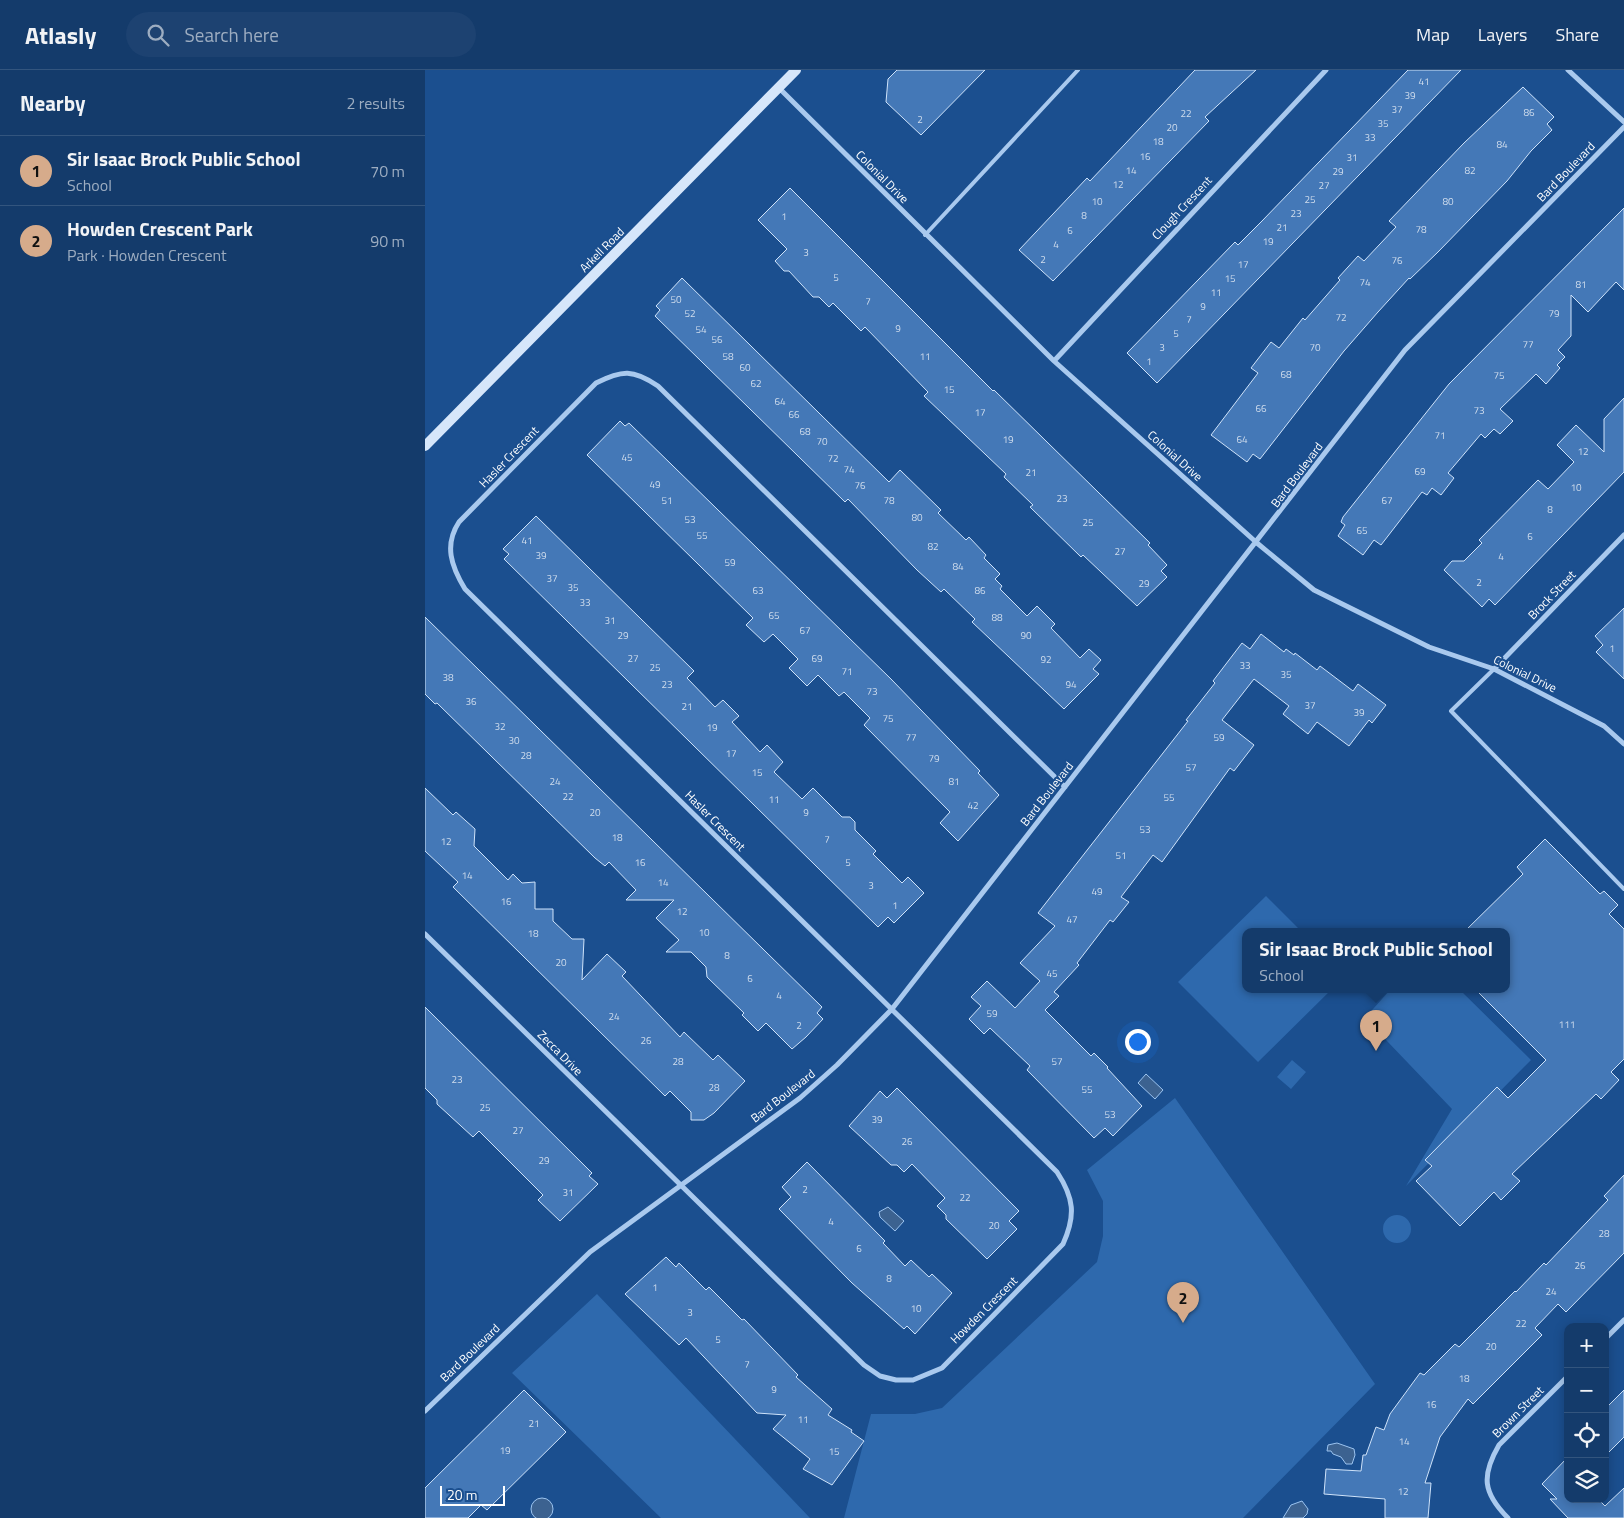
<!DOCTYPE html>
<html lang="en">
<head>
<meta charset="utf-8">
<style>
	:root { --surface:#143b6b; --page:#1d4271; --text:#f1f3f6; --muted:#9dadc1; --line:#33557e; --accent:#d6ab8b }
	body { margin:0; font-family:"Titillium Web",sans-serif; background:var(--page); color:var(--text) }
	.controls { position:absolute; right:15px; bottom:15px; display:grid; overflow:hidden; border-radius:10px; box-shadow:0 2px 12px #0003 }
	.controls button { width:45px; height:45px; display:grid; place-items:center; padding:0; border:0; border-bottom:1px solid var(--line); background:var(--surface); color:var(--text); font:25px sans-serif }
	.scale { position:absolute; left:15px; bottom:12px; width:65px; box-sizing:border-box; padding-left:5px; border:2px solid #fff; border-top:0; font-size:14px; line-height:18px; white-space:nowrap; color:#fff; -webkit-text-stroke:4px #1b4f8f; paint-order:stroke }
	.you { position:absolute; left:712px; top:971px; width:18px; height:18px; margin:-12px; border:4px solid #fff; border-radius:50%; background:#1a73e8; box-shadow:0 0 0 8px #1a73e833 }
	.badge { display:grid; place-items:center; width:32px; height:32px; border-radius:50%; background:var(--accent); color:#111; font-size:16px; font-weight:700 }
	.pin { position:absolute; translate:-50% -41px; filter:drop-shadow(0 1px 2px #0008) }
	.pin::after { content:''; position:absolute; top:26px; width:18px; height:15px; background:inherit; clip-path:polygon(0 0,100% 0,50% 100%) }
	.popup { position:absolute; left:817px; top:858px; width:268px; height:65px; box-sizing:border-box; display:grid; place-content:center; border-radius:10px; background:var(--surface); filter:drop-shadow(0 1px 4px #0005); font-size:16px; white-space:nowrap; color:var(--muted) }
	.popup b { font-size:19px; color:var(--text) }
	.popup::after { content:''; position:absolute; left:50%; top:100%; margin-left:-10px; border:10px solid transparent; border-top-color:var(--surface) }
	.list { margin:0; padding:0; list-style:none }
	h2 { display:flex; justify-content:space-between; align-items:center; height:65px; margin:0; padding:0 20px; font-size:21px }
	h2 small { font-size:16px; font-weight:400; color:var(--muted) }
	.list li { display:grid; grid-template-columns:32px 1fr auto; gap:15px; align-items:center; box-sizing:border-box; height:70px; padding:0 20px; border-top:1px solid var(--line) }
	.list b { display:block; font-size:19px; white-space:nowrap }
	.list p { margin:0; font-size:16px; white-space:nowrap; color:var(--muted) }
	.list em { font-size:16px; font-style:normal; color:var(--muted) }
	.icon { flex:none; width:28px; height:28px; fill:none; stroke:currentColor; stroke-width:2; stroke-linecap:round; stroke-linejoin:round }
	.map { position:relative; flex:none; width:1199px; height:1448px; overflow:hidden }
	header { display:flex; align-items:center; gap:30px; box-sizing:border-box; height:70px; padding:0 25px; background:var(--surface); border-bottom:1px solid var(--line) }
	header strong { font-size:24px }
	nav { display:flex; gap:28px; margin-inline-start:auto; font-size:18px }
	.search { width:350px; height:45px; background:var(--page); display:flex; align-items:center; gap:12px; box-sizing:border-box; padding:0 18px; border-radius:28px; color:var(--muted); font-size:19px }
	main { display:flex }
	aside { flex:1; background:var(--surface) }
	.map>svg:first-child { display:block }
	.green { fill:#2e69ad }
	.water { fill:#3c6290; stroke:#9cc4f0 }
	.building { fill:#4478b7; stroke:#cfe3fa }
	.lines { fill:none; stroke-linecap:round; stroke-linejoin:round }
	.service { stroke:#a9c9ee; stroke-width:4 }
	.minor { stroke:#a9c9ee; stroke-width:5 }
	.secondary { stroke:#d6e6fa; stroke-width:10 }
	.labels { text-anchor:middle; stroke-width:4; stroke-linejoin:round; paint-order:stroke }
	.number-label { font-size:10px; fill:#d0dded }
	.street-label { font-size:12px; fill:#fff; stroke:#1b4f8f }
</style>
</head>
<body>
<header>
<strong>Atlasly</strong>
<div class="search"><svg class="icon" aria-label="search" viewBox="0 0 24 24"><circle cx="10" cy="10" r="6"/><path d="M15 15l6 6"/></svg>Search here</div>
<nav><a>Map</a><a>Layers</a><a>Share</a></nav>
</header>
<main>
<aside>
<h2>Nearby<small>2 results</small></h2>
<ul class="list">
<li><span class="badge">1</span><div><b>Sir Isaac Brock Public School</b><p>School</p></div><em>70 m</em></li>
<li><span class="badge">2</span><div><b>Howden Crescent Park</b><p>Park · Howden Crescent</p></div><em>90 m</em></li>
</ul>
</aside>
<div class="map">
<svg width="1199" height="1448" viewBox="0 0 1199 1448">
	<rect width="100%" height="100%" fill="#1b4f8f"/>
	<path class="green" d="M841 826 877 862H821V920H906L833 992 753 912Z
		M965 920H1035L1106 990 981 1116 1027 1039 940 948Z
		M867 990 881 1002 866 1019 852 1007Z
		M750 1028 950 1314 818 1448H419L446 1344H490L517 1338 672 1192 678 1166V1131L662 1100Z
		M958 1159a14 14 0 1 1 28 0a14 14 0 1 1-28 0Z
		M172 1224 385 1448H236L87 1303Z"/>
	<path class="water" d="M721 1004 738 1020 730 1029 713 1013Z
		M463 1137 479 1151 470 1161 455 1147 454 1142Z
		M912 1373 929 1379 930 1385 927 1394H921L916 1387 908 1384 906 1381H902L903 1375Z
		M106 1439a11 11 0 1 1 22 0a11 11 0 1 1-22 0Z
		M877 1431 883 1439 882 1444 878 1448H858L866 1435Z"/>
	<path class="building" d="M472 0H560L496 65 461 32 463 9Z
		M770 0H831L780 47 784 51 628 211 594 180 662 108 665 111Z
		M983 0H1036L732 313 702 283 810 172 813 175 837 151Z
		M1098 17 1129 47 1122 54 1127 60 1106 81 1082 111 1013 182 985 209 984 208 953 242 919 281 835 389 828 384 822 392 786 365 833 303 826 298 846 272 854 278 878 248 880 250 915 210 913 208 933 186 939 191 971 157 964 151 1039 73Z
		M365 118 568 321 569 320 725 473 723 475 742 495 736 501 742 507 712 536 658 485 656 487 605 437 608 435 579 407 581 404 499 326 503 322 440 257 436 261 408 233 404 237 394 227H388L364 201H359L350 191 362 179 333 150Z
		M1199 138V220L1191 212 1163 242 1146 225V266L1133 280 1140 287 1132 295 1135 298 1121 314 1111 304 1075 339 1088 351 1075 364 1069 359 1060 368 1056 364 1023 403 1029 408 1016 425 1007 418 1002 425 997 422 956 475 949 470 938 485 913 466 920 455 916 452 918 447 1024 314Z
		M257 208 464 412 475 400 516 440 513 443 541 470 544 467 561 485 559 488 575 504 570 509 577 516 575 519 602 546 612 536 630 554 626 558 655 588 664 579 676 590 668 599 674 604 639 639 547 552 550 549 519 519 516 522 492 500 423 429 420 432 230 246 235 240 231 236Z
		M1199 328V402L1070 535 1064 529 1057 537 1019 500 1027 491H1039L1057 473 1054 470 1113 410 1123 419 1149 392 1132 375 1151 355 1179 382V349Z
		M195 351 200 356 204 353 466 609 555 701 553 703 574 725 533 771 515 753 525 742 439 655 445 648 419 622 414 626 393 605 382 616 364 598 373 589 348 564 339 572 321 555 328 548 162 385Z
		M111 446 269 601 262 608 290 637 298 630 314 646 307 652 335 682 342 675 358 692 349 702 377 729 388 718 417 747H425L430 752V760L451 781 448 784 477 813 483 807 499 823 469 853 463 847 453 857 79 489 84 484 78 479Z
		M1199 538V609L1171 582 1178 575 1170 566Z
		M0 547 397 937 392 943 398 949 381 967 367 979 341 953 333 961 317 945 319 943 282 907 281 897 266 882H241L254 870 231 848 249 830H201L211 820 184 792 180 796 170 788 12 633 10 634 0 624Z
		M836 564 859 582 861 579 869 585 870 583 892 600 895 596 928 621 933 614 961 635 947 653 944 650 924 676 892 652 883 664 858 644 864 636 829 609 797 650 829 675 809 701 805 698 737 792 728 785 696 827 704 832 688 852 685 850 652 893 654 895 629 922 634 926 620 940 666 986 669 983 683 997 682 998 717 1036 688 1066 680 1058 669 1068 602 1000 605 996 565 958 559 964 544 949 556 936 546 927 562 911 590 938 615 911 595 893 630 856 613 843 763 651 761 650 790 613 788 611 817 573 825 579Z
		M0 718 28 745 31 742 50 759 49 776 83 810 88 804 97 813 110 812V839H128V851L147 869H159L157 910 182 884 201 902 197 906 255 967 259 962 288 990 293 985 320 1011 289 1043 279 1050H266V1042L245 1021 240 1026 28 817 33 812 0 781Z
		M1120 769 1175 824 1179 821 1193 835 1184 844 1199 859V989L1186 1002 1194 1010 1176 1029 1171 1024 1087 1104 1095 1111 1076 1130 1069 1122 1035 1156 991 1111 1007 1096 1000 1090 1072 1017 1083 1028 1121 990 1051 920H1081V862H1039L1098 804 1092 797Z
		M0 937 167 1103 164 1106 173 1114 135 1151 113 1130 118 1125 54 1061 48 1067 12 1034V1030L0 1018Z
		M472 1018 594 1141 584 1151 592 1159 562 1189 521 1149V1145L512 1136 520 1128 487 1094 479 1102 472 1095H466L424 1056 455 1021 462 1028Z
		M382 1092 460 1171 458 1173 480 1196 486 1190 504 1207 507 1204 527 1223 490 1264 482 1256 479 1259 427 1213 354 1139 366 1127 357 1117Z
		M1199 1105V1183L1141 1242 1133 1234 1110 1258 1117 1265 1048 1334 1043 1329 1015 1367 1000 1413H1006L1003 1448H960V1429L899 1424 901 1399 936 1401 938 1385H941L951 1357 959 1360 965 1344 995 1303 999 1305 1030 1274 1034 1277 1090 1221 1091 1222 1119 1193 1121 1195 1183 1130 1179 1126Z
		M241 1187 251 1197 254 1193 281 1220 284 1217 317 1250 319 1249 373 1305 371 1307 407 1339 403 1345 427 1360 426 1362 439 1371 407 1415 378 1399 385 1389 348 1359 361 1345 332 1343 261 1268 254 1275 200 1224Z
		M99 1320 141 1362 62 1440 56 1435 43 1448H0V1418Z
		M1199 1320V1367L1180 1386V1339Z
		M1143 1387V1429H1173L1180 1436 1199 1418V1448H1143L1125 1429H1132L1117 1414Z"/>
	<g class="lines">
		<path class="service" d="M500 165 653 0
			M1069 599 1026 641 1199 819"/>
		<path class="minor" d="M1143 0 1199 52
			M354 18 629 291 832 473 889 520 1004 577 1069 599 1179 656 1199 674
			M629 291 901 0
			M1069 599 1199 465
			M0 864 439 1295 455 1306 471 1310H488L517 1298 638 1174C651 1145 649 1128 632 1102L40 519C26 496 19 475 34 452L171 313C197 300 208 299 233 316L640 717
			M1180 1269 1199 1250
			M0 1341 165 1182 375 1028 412 995 467 939 980 280 1199 57
			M1083 1448C1058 1423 1056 1406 1074 1375L1143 1306"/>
		<path class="secondary" d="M0 376 371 0"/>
	</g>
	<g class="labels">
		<g class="number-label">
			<text x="999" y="15">41</text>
			<text x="985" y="29">39</text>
			<text x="972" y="43">37</text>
			<text x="1104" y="46">86</text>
			<text x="761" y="47">22</text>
			<text x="495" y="53">2</text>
			<text x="958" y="57">35</text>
			<text x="747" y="61">20</text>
			<text x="945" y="71">33</text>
			<text x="733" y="75">18</text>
			<text x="1077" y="78">84</text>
			<text x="720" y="90">16</text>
			<text x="927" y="91">31</text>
			<text x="706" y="104">14</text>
			<text x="1045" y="104">82</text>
			<text x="913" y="105">29</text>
			<text x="693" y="118">12</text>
			<text x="899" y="119">27</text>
			<text x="885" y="133">25</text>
			<text x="672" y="135">10</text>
			<text x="1023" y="135">80</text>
			<text x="871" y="147">23</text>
			<text x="659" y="149">8</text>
			<text x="359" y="150">1</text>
			<text x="857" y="161">21</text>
			<text x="996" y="163">78</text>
			<text x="645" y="164">6</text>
			<text x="843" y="175">19</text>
			<text x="631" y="178">4</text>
			<text x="381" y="186">3</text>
			<text x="618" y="193">2</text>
			<text x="972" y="194">76</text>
			<text x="818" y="198">17</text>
			<text x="411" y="211">5</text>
			<text x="805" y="212">15</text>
			<text x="940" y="216">74</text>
			<text x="1156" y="218">81</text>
			<text x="791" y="226">11</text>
			<text x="251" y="233">50</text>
			<text x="443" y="235">7</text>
			<text x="778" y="240">9</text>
			<text x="265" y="247">52</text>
			<text x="1129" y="247">79</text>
			<text x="916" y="251">72</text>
			<text x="764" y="253">7</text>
			<text x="473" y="262">9</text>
			<text x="276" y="263">54</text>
			<text x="751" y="267">5</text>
			<text x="292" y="273">56</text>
			<text x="1103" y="278">77</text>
			<text x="737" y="281">3</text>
			<text x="890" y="281">70</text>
			<text x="303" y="290">58</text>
			<text x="500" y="290">11</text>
			<text x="724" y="295">1</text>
			<text x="320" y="301">60</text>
			<text x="861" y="308">68</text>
			<text x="1074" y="309">75</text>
			<text x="331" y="317">62</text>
			<text x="524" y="323">15</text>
			<text x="355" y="335">64</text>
			<text x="836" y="342">66</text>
			<text x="1054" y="344">73</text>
			<text x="555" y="346">17</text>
			<text x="369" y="348">66</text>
			<text x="380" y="365">68</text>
			<text x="1015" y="369">71</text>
			<text x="583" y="373">19</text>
			<text x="817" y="373">64</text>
			<text x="397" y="375">70</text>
			<text x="1158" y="385">12</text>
			<text x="202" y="391">45</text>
			<text x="408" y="392">72</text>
			<text x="424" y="403">74</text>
			<text x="995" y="405">69</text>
			<text x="606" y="406">21</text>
			<text x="230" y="418">49</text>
			<text x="435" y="419">76</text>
			<text x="1151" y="421">10</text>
			<text x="637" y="432">23</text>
			<text x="242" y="434">51</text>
			<text x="464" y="434">78</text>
			<text x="962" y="434">67</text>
			<text x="1125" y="443">8</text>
			<text x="492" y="451">80</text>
			<text x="265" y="453">53</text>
			<text x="663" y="456">25</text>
			<text x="937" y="464">65</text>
			<text x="277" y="469">55</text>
			<text x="1105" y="470">6</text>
			<text x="102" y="474">41</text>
			<text x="508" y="480">82</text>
			<text x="695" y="485">27</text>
			<text x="116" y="489">39</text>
			<text x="1076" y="490">4</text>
			<text x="305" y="496">59</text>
			<text x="533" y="500">84</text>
			<text x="127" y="512">37</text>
			<text x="1054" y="516">2</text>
			<text x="719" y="517">29</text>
			<text x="148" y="521">35</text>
			<text x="333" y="524">63</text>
			<text x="555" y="524">86</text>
			<text x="160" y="536">33</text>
			<text x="349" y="549">65</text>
			<text x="572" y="551">88</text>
			<text x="185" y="554">31</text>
			<text x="380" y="564">67</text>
			<text x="198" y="569">29</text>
			<text x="601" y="569">90</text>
			<text x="1187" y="582">1</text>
			<text x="208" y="592">27</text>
			<text x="392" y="592">69</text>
			<text x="621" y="593">92</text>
			<text x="820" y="599">33</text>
			<text x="230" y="601">25</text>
			<text x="422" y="605">71</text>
			<text x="861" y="608">35</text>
			<text x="23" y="611">38</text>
			<text x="242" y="618">23</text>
			<text x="646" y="618">94</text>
			<text x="447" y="625">73</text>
			<text x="46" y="635">36</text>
			<text x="885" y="639">37</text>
			<text x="262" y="640">21</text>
			<text x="934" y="646">39</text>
			<text x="463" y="652">75</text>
			<text x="75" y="660">32</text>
			<text x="287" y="661">19</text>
			<text x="486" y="671">77</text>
			<text x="794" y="671">59</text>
			<text x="89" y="674">30</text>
			<text x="306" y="687">17</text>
			<text x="101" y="689">28</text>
			<text x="509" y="692">79</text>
			<text x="766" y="701">57</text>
			<text x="332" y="706">15</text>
			<text x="130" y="715">24</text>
			<text x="529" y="715">81</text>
			<text x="143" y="730">22</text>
			<text x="744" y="731">55</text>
			<text x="349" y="733">11</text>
			<text x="548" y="739">42</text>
			<text x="170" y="746">20</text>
			<text x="381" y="746">9</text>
			<text x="720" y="763">53</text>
			<text x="192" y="771">18</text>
			<text x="402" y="773">7</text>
			<text x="21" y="775">12</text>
			<text x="696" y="789">51</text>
			<text x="215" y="796">16</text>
			<text x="423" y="796">5</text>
			<text x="42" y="809">14</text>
			<text x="238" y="816">14</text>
			<text x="446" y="819">3</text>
			<text x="672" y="825">49</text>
			<text x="81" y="835">16</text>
			<text x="470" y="839">1</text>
			<text x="257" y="845">12</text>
			<text x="647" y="853">47</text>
			<text x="279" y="866">10</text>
			<text x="108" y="867">18</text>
			<text x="302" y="889">8</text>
			<text x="136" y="896">20</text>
			<text x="627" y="907">45</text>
			<text x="325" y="912">6</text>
			<text x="354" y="929">4</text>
			<text x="567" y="947">59</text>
			<text x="189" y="950">24</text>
			<text x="1142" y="958">111</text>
			<text x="374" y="959">2</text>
			<text x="221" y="974">26</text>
			<text x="253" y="995">28</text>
			<text x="632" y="995">57</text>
			<text x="32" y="1013">23</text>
			<text x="289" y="1021">28</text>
			<text x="662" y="1023">55</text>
			<text x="60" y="1041">25</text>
			<text x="685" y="1048">53</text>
			<text x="452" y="1053">39</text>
			<text x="93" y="1064">27</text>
			<text x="482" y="1075">26</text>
			<text x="119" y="1094">29</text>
			<text x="380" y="1123">2</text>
			<text x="143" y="1126">31</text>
			<text x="540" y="1131">22</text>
			<text x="406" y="1155">4</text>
			<text x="569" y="1159">20</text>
			<text x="1179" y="1167">28</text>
			<text x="434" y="1182">6</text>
			<text x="1155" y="1199">26</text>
			<text x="464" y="1212">8</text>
			<text x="230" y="1221">1</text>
			<text x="1126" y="1225">24</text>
			<text x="491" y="1242">10</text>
			<text x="265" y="1246">3</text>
			<text x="1096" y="1257">22</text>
			<text x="293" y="1273">5</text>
			<text x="1066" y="1280">20</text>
			<text x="322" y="1298">7</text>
			<text x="1039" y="1312">18</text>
			<text x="349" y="1323">9</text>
			<text x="1006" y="1338">16</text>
			<text x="378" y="1353">11</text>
			<text x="109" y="1357">21</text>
			<text x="979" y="1375">14</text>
			<text x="80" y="1384">19</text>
			<text x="409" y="1385">15</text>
			<text x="978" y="1425">12</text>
		</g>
		<g class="street-label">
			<text transform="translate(1141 102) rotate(-46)" y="4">Bard Boulevard</text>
			<text transform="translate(457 107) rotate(45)" y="4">Colonial Drive</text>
			<text transform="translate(757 138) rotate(-47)" y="4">Clough Crescent</text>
			<text transform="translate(177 180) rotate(-45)" y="4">Arkell Road</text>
			<text transform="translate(750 386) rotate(42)" y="4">Colonial Drive</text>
			<text transform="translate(84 387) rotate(-46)" y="4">Hasler Crescent</text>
			<text transform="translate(872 405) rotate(-53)" y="4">Bard Boulevard</text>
			<text transform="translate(1127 525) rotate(-46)" y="4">Brock Street</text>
			<text transform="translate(1100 604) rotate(26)" y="4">Colonial Drive</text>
			<text transform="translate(622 724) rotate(-52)" y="4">Bard Boulevard</text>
			<text transform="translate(290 751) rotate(45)" y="4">Hasler Crescent</text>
			<text transform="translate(135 983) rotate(45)" y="4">Zecca Drive</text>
			<text transform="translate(358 1026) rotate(-38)" y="4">Bard Boulevard</text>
			<text transform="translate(559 1240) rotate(-45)" y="4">Howden Crescent</text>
			<text transform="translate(45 1283) rotate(-44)" y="4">Bard Boulevard</text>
			<text transform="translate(1093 1342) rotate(-45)" y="4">Brown Street</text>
		</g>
	</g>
</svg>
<div class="controls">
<button>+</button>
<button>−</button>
<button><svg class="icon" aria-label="locate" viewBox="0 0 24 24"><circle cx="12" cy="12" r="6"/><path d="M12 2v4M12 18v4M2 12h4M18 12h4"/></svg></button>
<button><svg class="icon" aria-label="layers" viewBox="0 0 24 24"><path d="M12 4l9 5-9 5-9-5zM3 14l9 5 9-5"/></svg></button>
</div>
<div class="scale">20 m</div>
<div class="you"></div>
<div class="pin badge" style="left:951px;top:981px">1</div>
<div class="popup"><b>Sir Isaac Brock Public School</b>School</div>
<div class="pin badge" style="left:758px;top:1253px">2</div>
</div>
</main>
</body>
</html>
